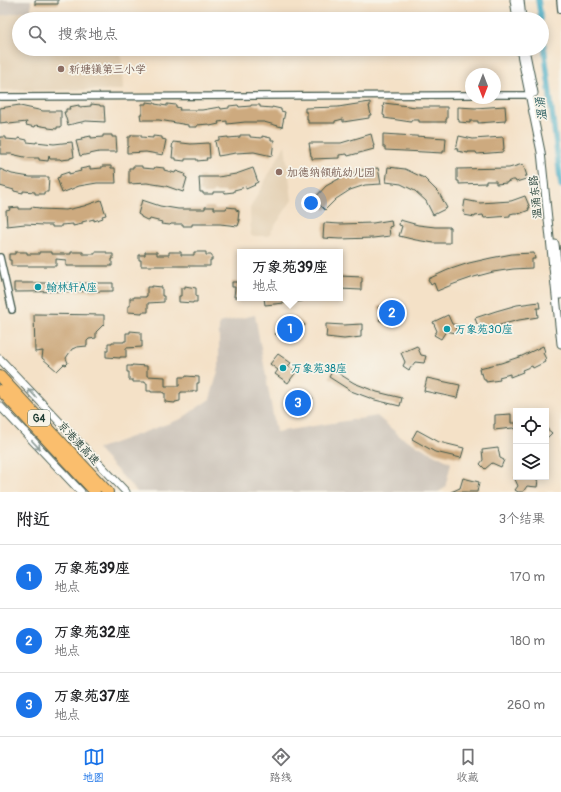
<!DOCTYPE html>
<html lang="zh">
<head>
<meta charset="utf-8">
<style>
	:root { --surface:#fff; --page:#f6f6f6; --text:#202124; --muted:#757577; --line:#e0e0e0; --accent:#1a73e8 }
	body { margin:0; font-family:Pangolin,"LXGW WenKai TC",sans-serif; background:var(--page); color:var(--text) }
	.controls { position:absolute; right:12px; bottom:12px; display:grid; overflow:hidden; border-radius:0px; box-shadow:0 2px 10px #0003 }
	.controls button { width:36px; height:36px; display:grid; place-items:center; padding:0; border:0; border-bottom:1px solid var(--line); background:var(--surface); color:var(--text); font:20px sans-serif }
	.compass { position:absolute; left:465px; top:68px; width:36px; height:36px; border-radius:50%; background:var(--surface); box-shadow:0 2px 10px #0003; rotate:180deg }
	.you { position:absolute; left:311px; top:203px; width:14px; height:14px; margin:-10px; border:3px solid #fff; border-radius:50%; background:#1a73e8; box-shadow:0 0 0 6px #1a73e833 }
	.badge { display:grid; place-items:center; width:26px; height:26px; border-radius:50%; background:var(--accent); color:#fff; font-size:13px; font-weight:700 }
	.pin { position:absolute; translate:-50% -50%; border:2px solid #fff; box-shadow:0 1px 4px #0006 }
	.popup { position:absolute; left:237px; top:249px; width:106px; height:52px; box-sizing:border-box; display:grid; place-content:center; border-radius:0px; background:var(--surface); filter:drop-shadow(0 1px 3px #0005); font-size:13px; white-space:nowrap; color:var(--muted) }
	.popup b { font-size:15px; color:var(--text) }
	.popup::after { content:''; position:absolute; left:50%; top:100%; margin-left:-8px; border:8px solid transparent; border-top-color:var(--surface) }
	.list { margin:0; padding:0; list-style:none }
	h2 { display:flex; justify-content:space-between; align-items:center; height:52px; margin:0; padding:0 16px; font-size:17px }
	h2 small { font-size:13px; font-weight:400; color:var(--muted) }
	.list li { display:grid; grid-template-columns:26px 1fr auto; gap:12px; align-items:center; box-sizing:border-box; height:64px; padding:0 16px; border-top:1px solid var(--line) }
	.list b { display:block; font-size:15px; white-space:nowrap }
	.list p { margin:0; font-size:13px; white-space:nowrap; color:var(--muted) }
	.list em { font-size:13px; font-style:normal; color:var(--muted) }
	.icon { flex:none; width:22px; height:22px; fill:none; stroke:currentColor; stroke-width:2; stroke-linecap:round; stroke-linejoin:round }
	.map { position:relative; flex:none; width:561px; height:492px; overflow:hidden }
	.search { position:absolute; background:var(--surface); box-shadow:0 2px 10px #0003; left:12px; right:12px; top:12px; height:44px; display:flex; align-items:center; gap:10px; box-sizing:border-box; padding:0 14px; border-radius:22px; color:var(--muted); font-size:15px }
	.sheet { height:244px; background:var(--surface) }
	nav { display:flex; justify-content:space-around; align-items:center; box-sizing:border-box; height:56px; border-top:1px solid var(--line); background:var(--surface); font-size:11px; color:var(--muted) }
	nav a { display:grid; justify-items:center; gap:2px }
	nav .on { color:var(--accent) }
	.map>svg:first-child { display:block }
	.built { fill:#e4d1b5 }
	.industrial { fill:#cbc2b8 }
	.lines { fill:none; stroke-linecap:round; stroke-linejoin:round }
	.canal { stroke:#45abc5; stroke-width:5.5 }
	.building { fill:#cdaa7f }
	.minor-casing { stroke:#3f564a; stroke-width:8 }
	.tertiary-casing { stroke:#3f564a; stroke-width:9 }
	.motorway-casing { stroke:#3f564a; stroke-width:12 }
	.minor { stroke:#fff; stroke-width:5.5 }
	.tertiary { stroke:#fff; stroke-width:7 }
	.motorway { stroke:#fabe6d; stroke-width:10 }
	.oneway { stroke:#8f9e9a }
	.education-dot { fill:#8d6e63; stroke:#f7f3e8; stroke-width:1.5 }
	.culture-dot { fill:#0f9aa8; stroke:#f7f3e8; stroke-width:1.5 }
	.labels { text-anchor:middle; stroke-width:3.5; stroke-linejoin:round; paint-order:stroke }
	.shield { fill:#f7f3e8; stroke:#60746a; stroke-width:1 }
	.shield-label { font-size:10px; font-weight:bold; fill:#1f3d34 }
	.education-label { font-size:11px; fill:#785e54; stroke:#f7f3e8; text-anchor:start }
	.street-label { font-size:11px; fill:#1f3d34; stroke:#f7f3e8 }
	.culture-label { font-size:11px; fill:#0d838f; stroke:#f7f3e8; text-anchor:start }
	.water-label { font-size:12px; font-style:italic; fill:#2a5e60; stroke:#f7f3e8 }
</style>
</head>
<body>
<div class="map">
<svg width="561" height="492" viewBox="0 0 561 492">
	<rect width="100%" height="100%" fill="#f7f3e8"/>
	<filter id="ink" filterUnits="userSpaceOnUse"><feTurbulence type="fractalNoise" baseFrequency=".025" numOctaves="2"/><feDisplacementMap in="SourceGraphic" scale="8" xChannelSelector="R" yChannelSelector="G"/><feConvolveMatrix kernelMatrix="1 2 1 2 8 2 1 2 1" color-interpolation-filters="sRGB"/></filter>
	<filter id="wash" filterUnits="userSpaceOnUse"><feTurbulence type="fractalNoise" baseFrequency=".012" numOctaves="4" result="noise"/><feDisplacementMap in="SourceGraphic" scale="16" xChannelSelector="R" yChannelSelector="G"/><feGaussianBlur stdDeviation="0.9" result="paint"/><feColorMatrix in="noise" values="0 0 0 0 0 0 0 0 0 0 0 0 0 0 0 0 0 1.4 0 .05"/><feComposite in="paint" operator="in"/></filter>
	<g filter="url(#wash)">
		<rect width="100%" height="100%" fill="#f4e1c7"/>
		<path class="built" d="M31 10H41V19H19V49H121L123 90H0V16Z
			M285 145 292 200 268 236H251L250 208Z"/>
		<path class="industrial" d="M0 0H31V10L0 16Z
			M255 315 276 432 377 416 401 437 451 463 445 488 438 492H137L97 449 181 419 210 399 219 368V323Z"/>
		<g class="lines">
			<path class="canal" d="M538 0 541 19
				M542 29 561 186"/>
		</g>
		<g id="blocks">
			<path class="building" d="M35 0H58V4H35Z
				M146 102 155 103V104L167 106V104L176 105V107L180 108 179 110H202L220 107 221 109 229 108V106L238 105 239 107 251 106V105H260V107L272 108V107L281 109V111L285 112 282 127 264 122H245L227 124V121L218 122 219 124 210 126 209 124 197 125V127H188V125L159 120H141L140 114H142V104H146Z
				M370 102V106H369L371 115H369V118L343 122V119L335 121V123H308V120H307V112H305V108L338 107Z
				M384 103 416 107H447V119H446V122H419V120H411V122L384 118 385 116 383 115 384 107H383Z
				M91 104 100 105V106H104L105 122 86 121 68 125 64 112H66V109H70L69 107 79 105V107L91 106Z
				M20 105V106L43 111H61V127H57V129L48 128V127L36 125 35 127 26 125 27 122 9 124 8 122 0 123V108Z
				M505 106 506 119H505V121L478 123V121H470V123L459 122V120L458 119V107L475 108Z
				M371 134 374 146H373L374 149 348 156 347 154 339 155V158L312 159V156H311L309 143H341Z
				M383 134 446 138 445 151H443V153L385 150V147H383Z
				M103 135H112V137H116L117 152H99L80 156 76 141 82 140 81 138 91 136V138L103 137Z
				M131 135H141V137L153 138V136L162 137V139L166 140 163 155 146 152 127 153V147H128V137H131Z
				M240 135H250V137L262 138V136L271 138V140H274L272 156 254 152 236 153 218 156 215 141 219 140V138L228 137V138L240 137Z
				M459 136 473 139 503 137 504 149H503V152L477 154 476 152H468V153L457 151 458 149H456Z
				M0 137H6V139L18 140V138L27 140V142L36 143V142L54 144 72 142 74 157 70 158V159L61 160 60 159H50L49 156 48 161 39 160V158H29L11 154H0Z
				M173 142 191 144 209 143 210 158H206L207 160 197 161V159H185V161L176 160V158H172L173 148H172Z
				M523 164 527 176H525L526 179 516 182 515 180H512L507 182V183L496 184V181H486V183L459 184V181H457V169L509 168Z
				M102 166H111V168H115L116 183H97L79 186 62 193 57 178 60 177V175L69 172V174L81 171 80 169 90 167V169L102 168Z
				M133 166H142V168L154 169 155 167 164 168V170L175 173 176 171 185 174 184 176 187 178 183 192 166 186 147 183 129 184V168H133Z
				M388 167 405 169 424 178 439 193 447 208 433 215 426 201 415 191 401 184 386 182Z
				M253 168 258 182 254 184 255 185 246 189V187L234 190V192L225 193V192H213V194H203V192H200L199 177H218L236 174Z
				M378 168 381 184 365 185 350 190 336 199 325 210 314 199 326 186 344 176 361 170Z
				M0 169 12 174 30 177H49L48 192H44V194H35V192L23 191V193L14 191V190L0 186Z
				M525 196 530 208H528L529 210 519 214 518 213H514L510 214V216L484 218 483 215 475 216V217L464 215 465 213 463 212 465 200 480 203 511 201Z
				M101 200 106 215 102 216 103 218 94 221V219L82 222V224L73 226V224L61 225V227H52V225H44L25 224 7 226 6 211 10 210 9 208 19 207V209H31V207L40 208V209L66 210 84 206Z
				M142 200 160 206 178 209H205V207H214V209H226L227 207 236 208V210L239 211 238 220H240L238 226 220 224H192V226H183V224H171L170 225 161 224 162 222 150 219 149 221 141 217V216L138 214Z
				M391 220 392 226 389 227 390 236 373 238 340 239 323 238 324 223 340 224 373 223Z
				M400 220 418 225 435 227H450V243H434L416 240 399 236 402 226 399 225Z
				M15 252H27V254H39V252H52V254H71V252H83V254H95V252H107V254H113V259H112V266H66V260L56 259V266H11V260H9V254H15Z
				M145 252H157V255H169V252H181V255H194V252H206V255H212V260H210V266H141V260H139V255H145Z
				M534 253 535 259H532V268L513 269 493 272 474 277 454 284 437 291 434 283 431 285 428 279 448 270 469 263 491 258 512 254Z
				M340 276 362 277V282H361V290L340 289Z
				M232 282H240V297H234L235 287H232Z
				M14 283H113V291L14 292Z
				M152 286 162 287V296H164V302L148 303V312H142V313L128 312V306H130V298H134V297H146V296H147V287H152Z
				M185 286 196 288V296H197V302H193V303L179 302V296H181V288H185Z
				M264 298H303V301L265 305Z
				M393 300 397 309 402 310 401 317 391 316 386 324 379 320 382 316 378 307Z
				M539 302 540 308H537L538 317 519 320 500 325 483 331 480 323 477 324 475 318 496 311 517 305Z
				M34 314 104 315V324L96 332V338L89 339 87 341V346L77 347 72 349 66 358 68 363 66 365 64 364 57 371 42 358 43 351 35 352Z
				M448 315 452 324 457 325 456 333 446 331 441 339 434 335 437 331 433 322Z
				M294 317 305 325 296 337 292 334 286 342 275 334 285 322 288 324Z
				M326 324 344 325 362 324V330H361V337L344 339 326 337 327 329H326Z
				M130 331 141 332V341H142V347L126 348V357H120V358L106 357V351H108V343H112V342H124V341H126V333H130Z
				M417 346 421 355 426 356 424 363 415 362 409 370 403 366 405 362 401 353Z
				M543 346 545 352 543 353 546 359 544 360 545 362 533 368 532 366 522 370 523 372 510 377V374L499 377 500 380 486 382V380H484L482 373 480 374 479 368 501 363 522 356Z
				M278 354 291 363 288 366 296 372 288 383 275 374 278 370 270 364Z
				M132 365 147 366V376L165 377V386H179V377H186V376L199 377V383H197V391H193V392H181V393H180V401L175 402V403L165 402V393H163V392H151V391H147V383H145V382H133V380H129V372H127V366H132Z
				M333 370 354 383 377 392 402 398 400 406 375 400 351 391 329 377Z
				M427 378 460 385 457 398 424 391Z
				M302 391 313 398 304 411 300 408 295 416 284 408 293 396 297 398Z
				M511 414V423H516V430L513 428 494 430V424H495V415Z
				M546 428 552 433 546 439Z
				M417 430 439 442 464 448 461 458 435 452 412 439Z
				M498 448 500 458 504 460 501 467 492 463 485 469 480 464 483 460 482 450Z
				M514 477H527L528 478 538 480 537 487 527 486 523 492H518L515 490 518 486Z
				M463 478 479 482 477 492H451L460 488Z"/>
		</g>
	</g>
	<g filter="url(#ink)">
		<use href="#blocks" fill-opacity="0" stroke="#3f564a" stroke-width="1"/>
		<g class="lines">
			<defs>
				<path id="minor" d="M560 0 561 10
					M495 95H532
					M0 97 471 95
					M0 257 12 310"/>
				<path id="tertiary" d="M514 0 517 19
					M520 0 522 19
					M520 49 541 152 561 344
					M525 49 534 93
					M555 244 561 295
					M0 359 126 492
					M0 406 81 492"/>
				<path id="motorway" d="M0 376 108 492
					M0 390 95 492"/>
			</defs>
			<use href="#minor" class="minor-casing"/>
			<use href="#tertiary" class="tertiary-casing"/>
			<use href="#motorway" class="motorway-casing"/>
			<use href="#minor" class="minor"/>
			<use href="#tertiary" class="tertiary"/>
			<use href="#motorway" class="motorway"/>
		</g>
		<defs><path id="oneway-shaft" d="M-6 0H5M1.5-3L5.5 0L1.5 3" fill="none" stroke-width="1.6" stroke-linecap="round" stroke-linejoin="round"/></defs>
		<g class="oneway">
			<use href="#oneway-shaft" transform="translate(32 393) rotate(-133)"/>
			<use href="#oneway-shaft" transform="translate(36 445) rotate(47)"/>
		</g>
	</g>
	<g class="education-dot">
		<circle cx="61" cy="69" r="4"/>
		<circle cx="279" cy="172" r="4"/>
	</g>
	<g class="culture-dot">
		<circle cx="38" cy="287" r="4"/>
		<circle cx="447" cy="329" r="4"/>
		<circle cx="283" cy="368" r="4"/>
	</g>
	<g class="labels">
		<rect class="shield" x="28" y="410" width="22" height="16" rx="3"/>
		<g class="shield-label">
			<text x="39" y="422">G4</text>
		</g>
		<g class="education-label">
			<text x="69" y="73">新塘镇第三小学</text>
			<text x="287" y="176">加德纳领航幼儿园</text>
		</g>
		<g class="street-label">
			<text transform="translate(535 197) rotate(-96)" y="4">温涌东路</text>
			<text transform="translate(79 443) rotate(47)" y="4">京港澳高速</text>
		</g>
		<g class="culture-label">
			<text x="46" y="291">翰林轩A座</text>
			<text x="455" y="333">万象苑30座</text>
			<text x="291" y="372">万象苑38座</text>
		</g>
		<g class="water-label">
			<text transform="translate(541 109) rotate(-97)" y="4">温涌</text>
		</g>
	</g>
</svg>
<div class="controls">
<button><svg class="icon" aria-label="locate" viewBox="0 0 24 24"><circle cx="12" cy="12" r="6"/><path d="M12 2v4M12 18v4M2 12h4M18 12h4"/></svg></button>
<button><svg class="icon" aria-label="layers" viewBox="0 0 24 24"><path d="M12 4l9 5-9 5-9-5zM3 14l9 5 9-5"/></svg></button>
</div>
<svg class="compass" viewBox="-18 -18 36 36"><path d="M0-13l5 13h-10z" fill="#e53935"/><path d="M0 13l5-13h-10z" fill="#757577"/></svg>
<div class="you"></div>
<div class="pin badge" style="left:290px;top:329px">1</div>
<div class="popup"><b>万象苑39座</b>地点</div>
<div class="pin badge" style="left:392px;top:313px">2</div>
<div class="pin badge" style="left:298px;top:403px">3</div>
<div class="search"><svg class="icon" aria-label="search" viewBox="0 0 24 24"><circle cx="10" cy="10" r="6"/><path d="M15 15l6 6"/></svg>搜索地点</div>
</div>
<section class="sheet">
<h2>附近<small>3个结果</small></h2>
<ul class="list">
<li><span class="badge">1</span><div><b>万象苑39座</b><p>地点</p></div><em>170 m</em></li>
<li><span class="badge">2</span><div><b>万象苑32座</b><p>地点</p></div><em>180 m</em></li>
<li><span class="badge">3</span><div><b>万象苑37座</b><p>地点</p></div><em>260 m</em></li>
</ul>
</section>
<nav>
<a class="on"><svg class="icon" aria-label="map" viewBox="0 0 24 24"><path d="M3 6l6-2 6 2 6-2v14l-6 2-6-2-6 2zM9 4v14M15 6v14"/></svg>地图</a>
<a><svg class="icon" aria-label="directions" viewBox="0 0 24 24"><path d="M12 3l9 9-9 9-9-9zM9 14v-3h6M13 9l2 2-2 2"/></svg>路线</a>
<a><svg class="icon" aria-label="saved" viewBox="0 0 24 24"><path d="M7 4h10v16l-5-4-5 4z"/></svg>收藏</a>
</nav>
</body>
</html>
